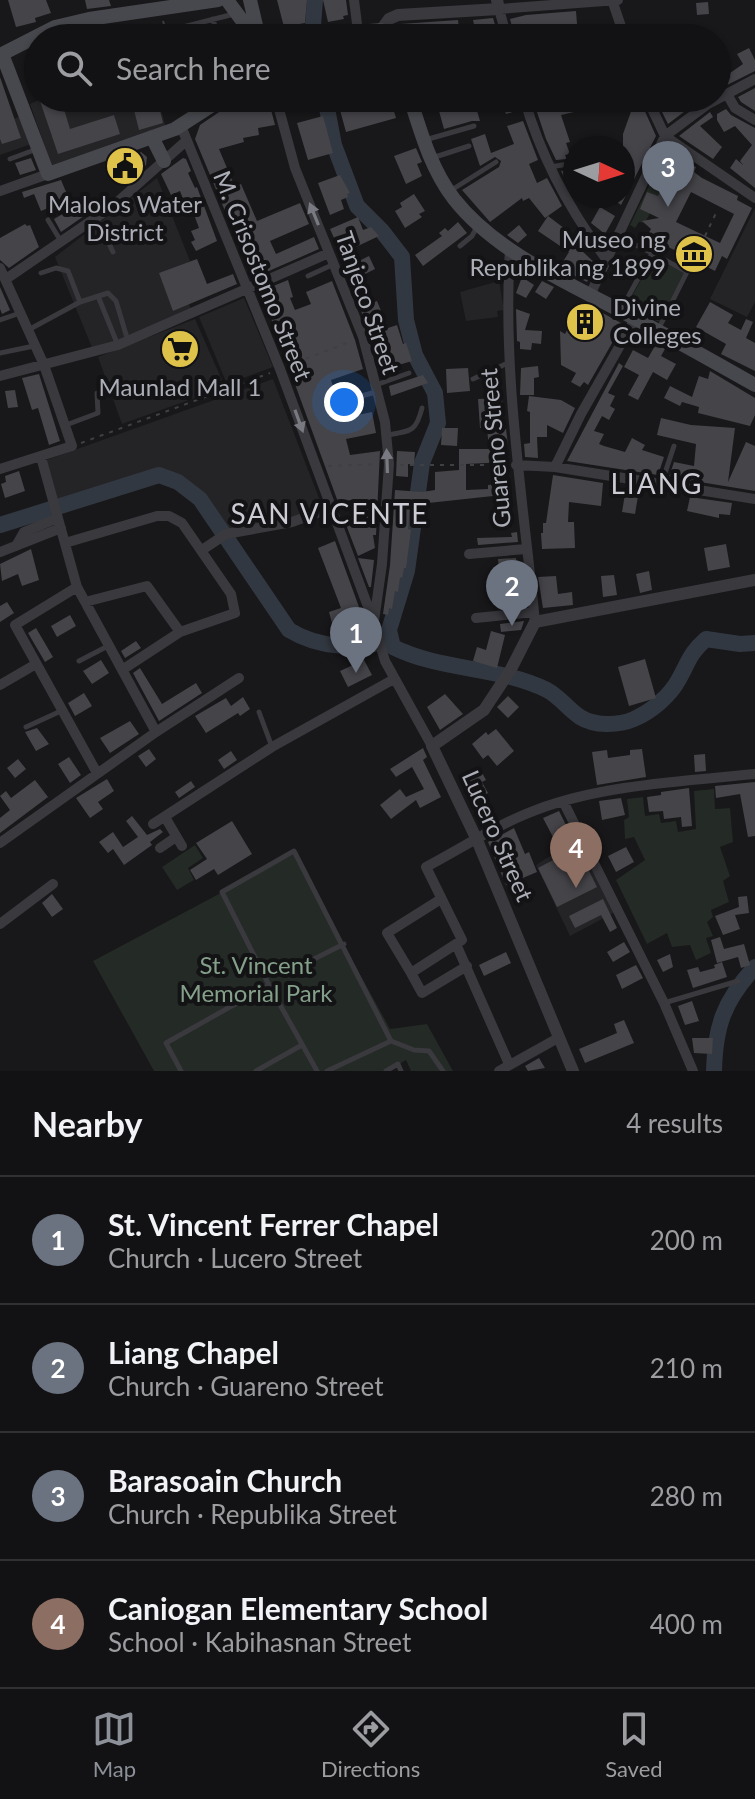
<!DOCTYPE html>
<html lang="en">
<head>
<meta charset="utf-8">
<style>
	:root { --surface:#121113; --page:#1b1a1c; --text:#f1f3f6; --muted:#9c9da0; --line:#313133; --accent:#8c9099 }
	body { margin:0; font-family:Lato,sans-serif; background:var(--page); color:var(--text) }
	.compass { position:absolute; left:563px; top:136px; width:72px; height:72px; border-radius:50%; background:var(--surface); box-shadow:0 2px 6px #0004; rotate:94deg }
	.you { position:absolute; left:344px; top:402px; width:28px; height:28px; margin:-20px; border:6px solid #fff; border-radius:50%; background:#1a73e8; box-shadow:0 0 0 12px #1a73e833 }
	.badge { display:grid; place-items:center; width:52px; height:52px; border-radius:50%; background:var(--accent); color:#fff; font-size:26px; font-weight:700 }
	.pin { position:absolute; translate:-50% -66px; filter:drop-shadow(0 2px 4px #0008) }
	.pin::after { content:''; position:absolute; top:42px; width:28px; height:24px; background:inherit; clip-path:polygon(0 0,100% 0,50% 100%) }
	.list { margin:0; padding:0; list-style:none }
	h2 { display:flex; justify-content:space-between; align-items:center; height:104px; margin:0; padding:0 32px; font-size:34px }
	h2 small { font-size:26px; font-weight:400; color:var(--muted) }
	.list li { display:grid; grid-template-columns:52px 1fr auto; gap:24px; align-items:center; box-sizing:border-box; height:128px; padding:0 32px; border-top:2px solid var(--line) }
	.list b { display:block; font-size:30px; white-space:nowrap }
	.list p { margin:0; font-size:26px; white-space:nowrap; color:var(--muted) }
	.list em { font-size:26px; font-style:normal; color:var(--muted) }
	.icon { flex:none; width:44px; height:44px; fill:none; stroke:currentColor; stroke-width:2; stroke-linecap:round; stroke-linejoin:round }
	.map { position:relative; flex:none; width:755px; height:1071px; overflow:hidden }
	.search { position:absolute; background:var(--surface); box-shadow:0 2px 6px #0004; left:24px; right:24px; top:24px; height:88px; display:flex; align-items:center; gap:20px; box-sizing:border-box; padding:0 28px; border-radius:44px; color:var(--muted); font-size:30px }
	.sheet { height:616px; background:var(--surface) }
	nav { display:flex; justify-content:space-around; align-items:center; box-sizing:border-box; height:112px; border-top:2px solid var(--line); background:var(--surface); font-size:22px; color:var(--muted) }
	nav a { display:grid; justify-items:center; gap:4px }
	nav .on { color:var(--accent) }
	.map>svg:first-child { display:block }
	.built { fill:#242326 }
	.green { fill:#242a25 }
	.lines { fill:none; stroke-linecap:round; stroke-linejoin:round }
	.river { stroke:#323841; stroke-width:16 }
	.building { fill:#454449; fill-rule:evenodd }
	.path { stroke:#3f4044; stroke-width:2; stroke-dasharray:4 6; stroke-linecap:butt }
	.service { stroke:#39393e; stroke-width:5 }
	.minor { stroke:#39393e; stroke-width:10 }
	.tertiary { stroke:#39393e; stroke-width:12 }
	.secondary { stroke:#47484d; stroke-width:14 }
	.oneway { fill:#787981 }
	.labels { text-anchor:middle; stroke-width:8; stroke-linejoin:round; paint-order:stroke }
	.poi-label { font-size:24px; fill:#abadb7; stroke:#131214 }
	.street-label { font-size:24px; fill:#abadb7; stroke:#131214 }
	.park-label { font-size:24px; fill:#84a08a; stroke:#131214 }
	.quarter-label { font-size:28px; letter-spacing:2px; fill:#cbccd4; stroke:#131214 }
</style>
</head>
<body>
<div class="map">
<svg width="755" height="1071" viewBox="0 0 755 1071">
	<rect width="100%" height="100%" fill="#181719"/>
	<path class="built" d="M43 98H158L166 128 52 167 30 104Z
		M24 115 34 143 0 155V124Z
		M157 178 190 261 177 271 192 312 93 350 55 257Z
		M755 208V302L747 317 710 299Z
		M499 281 504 310 497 311 498 317 466 321 460 292Z
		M244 298 273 367 227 384 199 317Z
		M195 319 225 387 122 424 98 357Z
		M273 379 324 511 250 535 230 536 197 489 170 473 154 471 54 510 41 462Z
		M580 837 617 911 570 936 536 865Z"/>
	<path class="green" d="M669 145 683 156 679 164 672 162 668 171 670 173 645 223 639 222 635 228 630 225Z
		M653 257 684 273 659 322 627 306Z
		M714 789 715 809 730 808 733 842 720 847 730 876 723 881 729 902 711 910 713 917 707 922 713 936 706 938 711 953 696 960 690 945 672 947 667 933 647 944 616 880 645 860 634 837 625 839 624 820 629 817 627 799 643 797 645 816 659 814 661 823 676 821 678 832 696 829 694 791Z
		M195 845 203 858 188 868 194 880 177 890 162 867Z
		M294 854 390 1029 427 1024 453 1071H411L406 1060 388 1071H154L93 961Z"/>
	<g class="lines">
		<path class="river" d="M312 38 315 0
			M325 98 334 145 357 206 382 231 402 257 406 320 415 355 435 393 438 423 422 463 407 571 389 630 393 647C441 671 498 666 547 690 560 697 568 709 580 717 594 726 618 726 634 719 652 711 670 696 679 679 689 661 690 653 706 639L740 644 755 643
			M0 525 159 475 178 482 200 499 289 630C322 650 355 648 391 641
			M714 1071C715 1026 724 1001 755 967"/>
	</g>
	<path class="building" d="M8 0H46L51 13 35 18 36 22 16 27Z
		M85 0H109L111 6 87 9Z
		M277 0H307L305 23 284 27Z
		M323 0H346L348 15 343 16 344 19 328 22Z
		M708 2 709 14 697 15 696 3Z
		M576 11 577 24 549 30 548 25 526 28 528 38H515L510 19 526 15Z
		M493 18 499 38H469L467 31 475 29 473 20Z
		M458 20 460 37 439 38 438 30 421 32 422 38H404L398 33 397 25 400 24Z
		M135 25 138 38H88V34Z
		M86 30 87 38H63V35Z
		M749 48 755 60V71L717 90V82L743 64 737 54Z
		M0 77 21 138 2 144 0 139Z
		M755 88V111L741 102 738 97Z
		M39 98H84L63 106 70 129 114 115 120 134 58 154Z
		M131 98H157L163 123 139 130Z
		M242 98H268L275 125 258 128 259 135 243 138 244 142 219 149 235 187 241 184 257 221 300 203 309 224 270 241 276 254 314 237 319 249 253 278 195 139 200 125 228 106 233 100Z
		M284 98H326L327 101 287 110Z
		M342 98H390L396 118 346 132 337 99Z
		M421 98H434L437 107 425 111Z
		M501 98H516L519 110 506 114Z
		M543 98H589L591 108 561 115 570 142 566 143 570 154 565 155 567 159 556 160 546 139 535 106 544 103Z
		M618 98H639L656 136 621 205 609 196H623V134L633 106 624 110Z
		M671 98H700L701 99 668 124 659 106Z
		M474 100 480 121H472L444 129 439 111Z
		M726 109 731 115 755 128V188L730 168 736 159 743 165 740 161 752 145 735 126 724 132 717 120V114Z
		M710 112 713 117 700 126 722 147 713 159 679 136Z
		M323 116 333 153 308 160 297 123Z
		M523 121 538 160 529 164 537 183 547 178 562 206 545 218 529 198 523 201 522 198 490 222 462 190 499 167 501 161 495 157 480 166 471 139 485 134 491 153 514 144 507 126Z
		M416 148 422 162 417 164 422 176 406 184 394 156Z
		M141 152 147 157 146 165 127 176 126 173 122 175 116 164Z
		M31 158 36 170 20 175 15 163Z
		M183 158 186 159 191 171 188 173 195 188 197 187 217 241 196 251 191 242 195 240 191 231 199 228 190 204 186 206 180 191 171 195 161 174Z
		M681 160 696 167 694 172 702 178 738 196 737 200 752 208 727 259 722 256 715 271 647 236 651 229 642 221 659 218 640 209 647 192 658 196 673 161 679 164ZM691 192 734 214 720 243 676 222Z
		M572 169 575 180 567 184 561 171Z
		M340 175 350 193 347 194 348 197 341 200 344 209 330 215 318 183Z
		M61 180 69 199 41 211 34 194 24 198 22 192Z
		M414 194 425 211 419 214 422 217 405 228 395 211 402 207 400 203Z
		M583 196H606L597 207Z
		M90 198 97 207 61 232 54 219Z
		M600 207 615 216 605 234 591 223Z
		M548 216 585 244 581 250 596 264 587 282 559 268 569 252 538 231Z
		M358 217 363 230 371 227 379 236 341 254 330 229Z
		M458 222 467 233 423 266 415 255 442 236 439 233 445 228 448 231Z
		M25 224 27 226 30 225 39 247 9 268 0 260V238Z
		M519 225 527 235 518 243 507 235Z
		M369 256 375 269 359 277 353 264Z
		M197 259 207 284 233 274 237 284 173 311 159 273Z
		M522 277 534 285 526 298 516 293Z
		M288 280 293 297 290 298 295 310 311 304 306 292 332 281 355 340 363 369 331 380 343 418 372 412 376 433 346 439 350 455 380 451 376 535H373L375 548 358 556 345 522 364 517 358 499 338 502 261 291Z
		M542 281 554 287 546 299 535 292Z
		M0 287 10 310 2 314 0 309Z
		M377 301 388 328 397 325 403 344 406 343 412 361 382 370 373 331 368 329 360 308Z
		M582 302 623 324 588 385 584 382 580 387 571 382 576 373 561 365 560 331 565 334Z
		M710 302 733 315 728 323 741 330 746 319 753 322 746 338 755 343V371L721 354 726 344 696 327Z
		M516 309 530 314 525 330 542 331 541 344 532 343 531 350 520 349V342L517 341Z
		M656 344 665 349 661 356 676 364 667 380 653 372 638 400 628 395 639 375 624 367 633 350 648 358Z
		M619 363 623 366 608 393 615 396 610 406 615 409 609 420 602 416 594 431 604 434 599 444 604 446 625 452 632 438 645 445 642 450 664 457 658 475 567 461Z
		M538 366 539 377 534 378V395H520L521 368Z
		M468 368 470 391 447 393 446 369Z
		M710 371 755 398V415L750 426 698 413 699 407 682 402 680 406 664 398 670 386 692 397 699 376 708 379Z
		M39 374 60 441 49 445 38 408 32 410 22 378Z
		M423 375 428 383 391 396 389 386Z
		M15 390 18 407 8 408 5 391Z
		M529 396 561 400 575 408 563 433 547 425V437H537L538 458 525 457 524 444 530 443V412L527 411Z
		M502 398 504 429H506L508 445H506V462L466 464V490L488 489V485L509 483V516L495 517 493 496 410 505 408 529 411 530 406 568H404L402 578 400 577 398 592 395 591 392 609 389 608 388 615 383 614 390 565 395 490 422 492 435 490V472L459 470V449H489L487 428H480L478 399Z
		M661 418 691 425 735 428 728 482 746 442 755 446V491L669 477 674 462 694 466 696 444 657 435Z
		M442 428H458L457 446 441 445Z
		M397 451 415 452 414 465 408 464V477L396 476Z
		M19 471 25 491 5 498 1 484 6 482 5 476Z
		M553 475 603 483 601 506 569 502 568 522H574L575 548 542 549 541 533H543V523H546Z
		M626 488 639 490 635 514 622 512Z
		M690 497 732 503 730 515 719 514V518L687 511Z
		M517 532 518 542 478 545 477 538 512 537 511 533Z
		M335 541 371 640 359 644 358 639 347 642 343 627 334 630 329 612 341 608 318 548Z
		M726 544 730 567 708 571 704 548Z
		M31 549 39 580 22 586 18 574 2 581 0 564Z
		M358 558 374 560 371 587H369Z
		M516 558 517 568 499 569 498 559Z
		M649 571 652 590 640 593 636 574Z
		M614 575 617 595 603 597 601 576Z
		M556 576 558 594 572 592 573 605 543 608 538 577Z
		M7 602 14 613 0 622V606Z
		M70 615 76 626 57 637 51 626Z
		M524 621 521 630 501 632 500 624Z
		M36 628 53 657 45 662 28 633Z
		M491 631 505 635 497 668 473 661 477 647 486 650Z
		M136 641 141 648 125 658 121 651Z
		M645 659 656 698 629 706 618 667Z
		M101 660 109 673 92 684 83 671Z
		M364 660 372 675 348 687 340 671Z
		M140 668 162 704 196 683 202 693 159 721 133 673Z
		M84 693 92 706 75 716 68 703Z
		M445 694 463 714 440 730 427 707Z
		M508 696 519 707 508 718 497 707Z
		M243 697 250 709 240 716 238 713 206 733 195 716 226 698 231 706Z
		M130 721 139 734 110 753 100 738Z
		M37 728 49 744 36 751 25 732Z
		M496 729 514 751 497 766 488 755 483 759 472 744 486 732 488 735Z
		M423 748 427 757 423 760 441 797 420 808 416 800 391 819 380 805 400 789 406 797 424 789 412 767 396 777 390 769Z
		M149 749 156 759 146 767 138 756Z
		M642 749 646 777 597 785 592 752 607 750 608 758 630 755V750Z
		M231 751 237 760 224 769 218 760Z
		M705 754 706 771 695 772 694 755Z
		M69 757 81 775 70 783 58 764Z
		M18 759 26 769 15 778 7 768Z
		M479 767 486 780 482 782 488 793 473 801 466 787 471 784 466 774Z
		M107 779 114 791 98 802 103 809 90 818 76 798Z
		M35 780 48 797 0 833V818L10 810 0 796 6 791 11 798Z
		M191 781 195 787 179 798 175 792Z
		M755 782V836L748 837 740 794 716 798 715 786Z
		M689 788 692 826 682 827 681 817 664 819 663 811 649 812 647 797 661 795V792Z
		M621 798 625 815 602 820 599 801Z
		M559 811 597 887 557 907 538 868 555 859 553 855 557 853 551 841 554 839 543 818Z
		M132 816 147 835 160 829 163 832 150 842 152 845 124 865 113 849 108 853 99 842 113 832 123 847 138 837 126 821Z
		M232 821 252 854 218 875 214 869 196 880 190 870 207 859 196 843Z
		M514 828 525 854 529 852 537 872 506 885 488 842Z
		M626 847 634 862 616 872 608 856Z
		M52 894 63 909 52 917 42 903Z
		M747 896 749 913 735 915 740 929 723 935 715 916 739 907 738 897Z
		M603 899 617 928 610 932 601 915 575 928 569 916Z
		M720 937 724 949 744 944 750 965 741 968 738 957 717 963 711 940Z
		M624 942 630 952 613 962 607 952Z
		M506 952 511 963 484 976 479 965Z
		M670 954 673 967 663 972 657 960Z
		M722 962 727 977 693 988 687 970 698 967 700 972 715 968 714 965Z
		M636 965 643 978 622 989 616 975Z
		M692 1001 699 1021 685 1025 678 1006Z
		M624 1020 634 1043 585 1063 579 1049 617 1033 614 1024Z
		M692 1038H713L712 1054 694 1053Z
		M539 1058 545 1068 528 1071 525 1066Z"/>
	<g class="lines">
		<path class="path" d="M163 21 168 38
			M183 98 186 108
			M705 236 716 213
			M287 366 352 341
			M81 443 270 373
			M400 465H506
			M328 466 378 464"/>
		<path class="service" d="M213 19 218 38
			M178 38 179 30 183 27 234 14
			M425 140 474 126
			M432 158 469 146
			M10 159 37 149
			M550 167 575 163
			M450 191 496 162
			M97 218 113 252
			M48 220 62 243
			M618 236 652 253
			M460 246 472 236 478 225
			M41 273 56 268 68 271 80 302
			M308 276 332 265
			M98 296 117 343
			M621 310 652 253 687 272 658 330
			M0 320 20 313
			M30 329 80 302 108 293 116 301 128 341
			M0 353 34 346
			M473 379 510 362
			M376 385 409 373
			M354 398 376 392
			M66 425 98 413 97 393
			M387 435C411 431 416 432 422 408
			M662 482 674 446
			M79 661 108 646
			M259 712 272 747
			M26 727 61 711
			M308 962 344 944
			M664 1003 738 981
			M391 1041 414 1050 429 1051 443 1071
			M181 1071 166 1043 269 985
			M256 1071 302 1045
			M317 1071 269 985 222 892 294 851 391 1041 327 1071
			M386 1071 398 1064 401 1071"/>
		<path class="minor" d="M354 0 358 32
			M612 0 625 38
			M507 38 499 9 618 0
			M727 94 735 108 755 120
			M276 98 295 168 363 337 385 422 389 464 382 564 374 621
			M524 98C541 158 570 211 607 260
			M647 98 665 136 755 198
			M181 126 280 369 374 623 385 661 432 746
			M0 191 48 174
			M510 248C502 373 523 498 535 622
			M0 268 44 365 72 446 0 469
			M6 279 113 206 186 141
			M590 295 665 136 708 104 755 79
			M0 376 118 345 329 253
			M41 457 77 587 156 732
			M516 465 555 467 755 499
			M555 467 581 414 635 319
			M65 543 157 516H169L182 523 231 594 235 613 180 632 122 670
			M16 546 24 532 58 518
			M202 550 226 534 292 522 331 508
			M0 552 61 528
			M469 554 526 549
			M77 587 15 625 97 773
			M85 602 147 586 180 632
			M476 618 534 612
			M0 685 36 664
			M563 801 664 1003 693 1071
			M165 817 182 846
			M153 824 272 747 394 679
			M0 843 156 732 239 678
			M160 848 176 837
			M0 924 53 884
			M456 944 462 940 426 867C462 848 498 824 536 810 601 785 685 781 755 774
			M467 966 422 993 411 973 456 944 509 1064
			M411 973 387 933 441 899
			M499 1071 558 1038"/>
		<path class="tertiary" d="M381 30 389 19 398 15 499 9 497 0
			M573 1071 477 840 432 746 484 710 511 669 535 622 755 580"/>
		<path class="secondary" d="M227 0 255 38
			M250 0 259 38
			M343 38 358 32 381 30 390 38
			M2 54 48 174 175 129 223 98
			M0 55 55 27 89 19 218 0
			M410 98C421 133 431 169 454 199 495 251 564 281 621 311 666 335 711 360 755 385
			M152 137 164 161"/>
	</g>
	<defs><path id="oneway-solid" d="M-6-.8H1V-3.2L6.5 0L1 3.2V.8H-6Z" transform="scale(2)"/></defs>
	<g class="oneway">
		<use href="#oneway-solid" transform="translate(314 214) rotate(-112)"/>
		<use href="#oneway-solid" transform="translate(299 421) rotate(70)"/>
		<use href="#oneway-solid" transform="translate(387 461) rotate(-92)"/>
	</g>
	<defs>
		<symbol id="civic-disc" viewBox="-11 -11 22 22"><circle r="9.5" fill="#dfc24a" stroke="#131214"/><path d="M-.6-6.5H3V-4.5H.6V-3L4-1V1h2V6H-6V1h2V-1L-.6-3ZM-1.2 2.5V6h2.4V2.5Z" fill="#111"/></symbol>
		<symbol id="museum-disc" viewBox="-11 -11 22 22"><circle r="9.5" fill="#dfc24a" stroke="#131214"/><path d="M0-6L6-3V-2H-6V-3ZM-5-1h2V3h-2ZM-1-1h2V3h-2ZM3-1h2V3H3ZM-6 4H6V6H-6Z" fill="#111"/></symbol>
		<symbol id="building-disc" viewBox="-11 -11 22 22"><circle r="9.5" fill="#dfc24a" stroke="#131214"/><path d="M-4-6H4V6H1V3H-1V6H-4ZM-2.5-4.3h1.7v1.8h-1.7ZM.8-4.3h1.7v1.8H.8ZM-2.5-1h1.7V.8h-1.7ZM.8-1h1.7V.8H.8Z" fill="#111"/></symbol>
		<symbol id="supermarket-disc" viewBox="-11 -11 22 22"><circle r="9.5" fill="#dfc24a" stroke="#131214"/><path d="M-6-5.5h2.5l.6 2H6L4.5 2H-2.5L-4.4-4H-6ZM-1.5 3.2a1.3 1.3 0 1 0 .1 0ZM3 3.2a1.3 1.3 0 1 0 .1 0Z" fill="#111"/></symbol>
	</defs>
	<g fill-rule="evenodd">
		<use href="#civic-disc" x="103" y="144" width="44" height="44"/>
		<use href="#museum-disc" x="672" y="232" width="44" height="44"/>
		<use href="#building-disc" x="563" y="300" width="44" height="44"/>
		<use href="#supermarket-disc" x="158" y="327" width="44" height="44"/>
	</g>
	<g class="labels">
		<g class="poi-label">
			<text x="125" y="213">Malolos Water<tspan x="125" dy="28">District</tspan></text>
			<text x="666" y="248" text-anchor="end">Museo ng<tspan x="666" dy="28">Republika ng 1899</tspan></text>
			<text x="613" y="316" text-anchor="start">Divine<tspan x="613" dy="28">Colleges</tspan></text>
			<text x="180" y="396">Maunlad Mall 1</text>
		</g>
		<g class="street-label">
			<text transform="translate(262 276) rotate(68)" y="8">M. Crisostomo Street</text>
			<text transform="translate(367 303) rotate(71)" y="8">Tanjeco Street</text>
			<text transform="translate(496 448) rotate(-95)" y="8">Guareno Street</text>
			<text transform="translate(497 836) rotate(66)" y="8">Lucero Street</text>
		</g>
		<g class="park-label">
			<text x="256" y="974">St. Vincent<tspan x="256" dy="28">Memorial Park</tspan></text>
		</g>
		<g class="quarter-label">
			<text x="657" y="494">LIANG</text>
			<text x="330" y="524">SAN VICENTE</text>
		</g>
	</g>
</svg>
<svg class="compass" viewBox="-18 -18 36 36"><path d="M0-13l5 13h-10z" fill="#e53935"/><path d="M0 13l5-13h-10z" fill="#9c9da0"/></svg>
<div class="you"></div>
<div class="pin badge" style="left:356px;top:673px;background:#6b7280">1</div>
<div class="pin badge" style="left:512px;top:626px;background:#6b7280">2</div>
<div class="pin badge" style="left:668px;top:207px;background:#6b7280">3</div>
<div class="pin badge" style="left:576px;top:888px;background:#8d6e63">4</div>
<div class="search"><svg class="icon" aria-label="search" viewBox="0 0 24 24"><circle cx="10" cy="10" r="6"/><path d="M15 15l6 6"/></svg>Search here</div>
</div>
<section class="sheet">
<h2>Nearby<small>4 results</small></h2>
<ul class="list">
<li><span class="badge" style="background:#6b7280">1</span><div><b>St. Vincent Ferrer Chapel</b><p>Church · Lucero Street</p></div><em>200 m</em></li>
<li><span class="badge" style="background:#6b7280">2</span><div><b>Liang Chapel</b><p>Church · Guareno Street</p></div><em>210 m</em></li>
<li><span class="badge" style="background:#6b7280">3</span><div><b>Barasoain Church</b><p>Church · Republika Street</p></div><em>280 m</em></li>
<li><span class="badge" style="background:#8d6e63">4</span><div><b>Caniogan Elementary School</b><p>School · Kabihasnan Street</p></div><em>400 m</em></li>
</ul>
</section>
<nav>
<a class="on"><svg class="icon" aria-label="map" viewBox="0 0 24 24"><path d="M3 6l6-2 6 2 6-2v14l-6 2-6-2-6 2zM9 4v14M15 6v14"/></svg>Map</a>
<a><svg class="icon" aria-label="directions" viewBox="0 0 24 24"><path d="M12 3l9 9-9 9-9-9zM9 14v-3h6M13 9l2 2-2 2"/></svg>Directions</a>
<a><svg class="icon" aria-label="saved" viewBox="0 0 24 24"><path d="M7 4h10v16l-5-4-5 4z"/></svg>Saved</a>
</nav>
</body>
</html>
